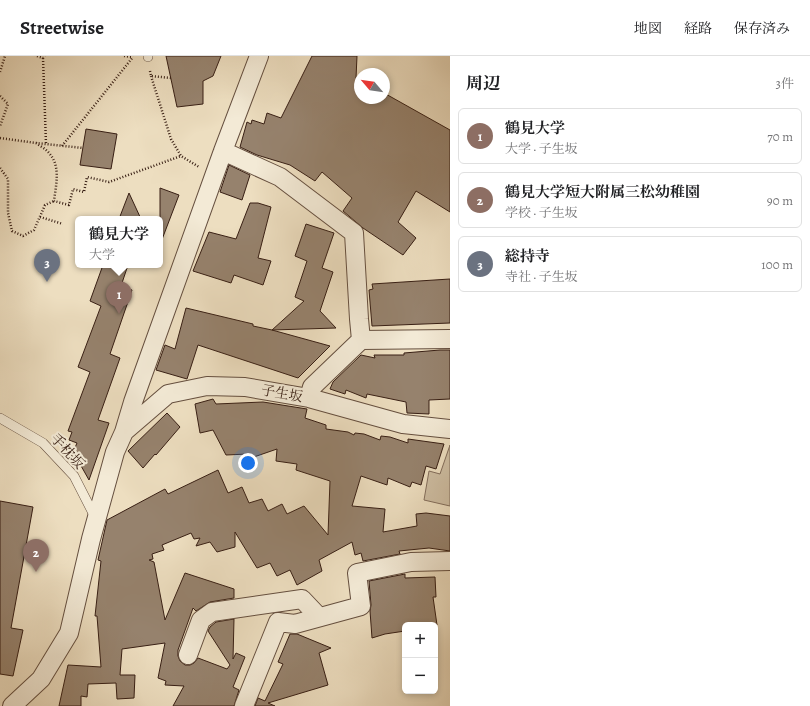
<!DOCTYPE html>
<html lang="ja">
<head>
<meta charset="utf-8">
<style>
	:root { --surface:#fff; --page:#f2f2f2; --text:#202124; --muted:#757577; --line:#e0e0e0; --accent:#b45309 }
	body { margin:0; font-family:Alegreya,"Noto Serif JP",serif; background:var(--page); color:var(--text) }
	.controls { position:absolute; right:12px; bottom:12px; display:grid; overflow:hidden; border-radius:6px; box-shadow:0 2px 6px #0003 }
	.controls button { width:36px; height:36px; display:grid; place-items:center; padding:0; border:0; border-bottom:1px solid var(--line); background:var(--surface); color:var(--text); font:20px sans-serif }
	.compass { position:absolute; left:354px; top:12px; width:36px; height:36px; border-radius:50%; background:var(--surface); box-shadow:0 2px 6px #0003; rotate:299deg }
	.you { position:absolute; left:248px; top:407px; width:14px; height:14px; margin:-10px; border:3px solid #fff; border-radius:50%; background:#1a73e8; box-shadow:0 0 0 6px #1a73e833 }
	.badge { display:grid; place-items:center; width:26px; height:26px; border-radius:50%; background:var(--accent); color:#fff; font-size:13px; font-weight:700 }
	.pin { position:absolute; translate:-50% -33px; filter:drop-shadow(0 1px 2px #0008) }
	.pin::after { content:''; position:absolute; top:21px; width:14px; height:12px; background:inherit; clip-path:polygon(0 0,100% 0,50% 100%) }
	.popup { position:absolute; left:75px; top:160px; width:88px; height:52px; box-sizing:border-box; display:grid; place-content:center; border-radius:6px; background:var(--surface); filter:drop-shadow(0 1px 3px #0005); font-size:13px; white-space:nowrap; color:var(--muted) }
	.popup b { font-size:15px; color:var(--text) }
	.popup::after { content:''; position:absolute; left:50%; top:100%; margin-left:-8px; border:8px solid transparent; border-top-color:var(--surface) }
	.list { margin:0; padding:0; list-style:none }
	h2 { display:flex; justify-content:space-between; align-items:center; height:52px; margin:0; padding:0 16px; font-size:17px }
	h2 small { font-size:13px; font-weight:400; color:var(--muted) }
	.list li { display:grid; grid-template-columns:26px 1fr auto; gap:12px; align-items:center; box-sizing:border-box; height:56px; margin:0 8px 8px; padding:0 8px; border:1px solid var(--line); border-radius:6px }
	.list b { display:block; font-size:15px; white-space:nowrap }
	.list p { margin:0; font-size:13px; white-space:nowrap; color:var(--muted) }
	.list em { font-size:13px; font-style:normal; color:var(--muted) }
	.map { position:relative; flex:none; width:450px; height:650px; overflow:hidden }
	header { display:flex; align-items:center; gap:24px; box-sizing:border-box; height:56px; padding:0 20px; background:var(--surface); border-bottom:1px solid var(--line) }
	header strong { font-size:19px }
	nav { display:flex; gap:22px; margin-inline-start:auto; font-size:14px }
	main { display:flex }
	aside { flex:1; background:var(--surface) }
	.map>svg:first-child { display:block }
	.green { fill:#cebea3; stroke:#836e5c }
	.building { fill:#96826d; stroke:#381f14 }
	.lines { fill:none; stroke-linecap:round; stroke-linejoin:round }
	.lane-casing { stroke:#654f3f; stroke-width:10 }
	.street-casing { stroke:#654f3f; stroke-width:20 }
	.path { stroke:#381f14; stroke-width:2.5; stroke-dasharray:1 2; stroke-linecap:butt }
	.lane { stroke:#f3ead6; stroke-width:9 }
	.street { stroke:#f3ead6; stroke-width:18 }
	.labels { text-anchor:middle; stroke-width:4; stroke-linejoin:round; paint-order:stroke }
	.street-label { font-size:14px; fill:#381f14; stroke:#f3ead6 }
</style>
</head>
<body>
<header>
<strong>Streetwise</strong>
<nav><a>地図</a><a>経路</a><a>保存済み</a></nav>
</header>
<main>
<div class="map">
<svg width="450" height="650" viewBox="0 0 450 650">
	<rect width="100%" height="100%" fill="#eddec0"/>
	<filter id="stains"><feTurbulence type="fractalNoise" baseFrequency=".005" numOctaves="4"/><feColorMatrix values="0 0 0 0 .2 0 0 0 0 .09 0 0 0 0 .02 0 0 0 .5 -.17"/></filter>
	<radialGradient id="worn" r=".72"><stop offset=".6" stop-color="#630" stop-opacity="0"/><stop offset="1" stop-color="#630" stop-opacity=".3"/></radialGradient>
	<path class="green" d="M450 389V450L424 444 429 415 440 418Z"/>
	<path class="building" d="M166 0H221L213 20 203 25V48L177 51Z
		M312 0H357L356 22 360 24V42H384V37L450 74V156L416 135 398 166 416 182 403 199 363 172 343 155 352 142 322 116 315 125 290 109 257 99 240 91 247 66 251 68 252 64 264 68 267 57 281 62Z
		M86 73 117 78 111 113 80 109Z
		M229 109 250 119 242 144 220 136Z
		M160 132 179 139 161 186 160 185Z
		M129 137 141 163H119Z
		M250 147H258L271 151 258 202 271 205 263 229 234 219 231 227 193 215 209 176 236 183Z
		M306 168 334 177 322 212 333 216 320 255 336 272 272 274 330 290 298 322 198 289 187 323 156 314 165 289 175 293 186 252 253 268V270L272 274 304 245 295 241 307 205 295 200Z
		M103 209H128L121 230 132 234 110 298 120 302 98 364 109 367 89 424 80 408 75 406 76 403 71 401 77 387 69 384 72 376 68 375 90 316 78 311 101 250 90 245Z
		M450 223V267L372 270 369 234 373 233 372 228Z
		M440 294H450V343L429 344V358L407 357 406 346 367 338 366 342 346 334 345 338 330 333 333 326 361 299 375 302 374 299H404V297Z
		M213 343 216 348 263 346 307 353 305 362 326 369V373L348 376 354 379 355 377 364 378 380 384 381 380 390 381 408 387V383L444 388 436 413 426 410 421 429 412 426 410 431 388 422 387 429 361 420 352 450 385 453 383 476 417 470 416 458 426 457 450 460V495L429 492 399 495 400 498 363 505 361 497 355 499 352 486 319 504 322 515 297 529 290 514 277 520 270 507 257 512 235 476V491L217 496 210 486 196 490 200 482 194 483 191 477 162 489 164 494 152 498 153 503 149 504 154 506 165 564 185 517 234 533V542L210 546 196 555 193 552 178 594V600L180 605 185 609H190L194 607 198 602 227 613 230 609 208 575 210 571 216 566 234 563 233 603 236 597 245 601 233 631 239 634 234 650H173L184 630 165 629 166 625 158 622 165 587 122 593 120 619H135L134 642 117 643 116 627 88 628 87 641 81 640V650H59L68 609 101 611 97 560H95L101 505 98 504 107 464 165 433 168 438 218 414 228 437 242 431 249 447 262 443 268 455 282 448 287 458 304 450 328 479 330 425 296 414 297 408 276 405 277 393 251 402 248 398 226 399 213 374 200 377 195 348Z
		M167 357 180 371 156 399 155 398 143 412 128 395Z
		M0 445 33 451 11 572 23 574 13 620 0 618Z
		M405 518V522L435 521 436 541H433L437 569H405V575L385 578 372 582 370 555 371 549 369 525Z
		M290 578H297L331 592 319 597 328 629 268 647 275 650H255L258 642 265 645 283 608 278 606Z"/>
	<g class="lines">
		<defs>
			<path id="lane" d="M148 1V0
				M0 362 43 387 74 420 96 463"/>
			<path id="street" d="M223 95 280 121 354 177 359 263 361 284
				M309 342 312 331 361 284 450 283
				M125 375 168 338 207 330 245 331 309 342 403 368 450 373
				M188 599 201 564 212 556 302 543 319 561
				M12 650 41 623 69 577 91 483 115 396 124 376 133 346 223 95 259 0
				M244 650 278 566 295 568 361 550 357 517 411 506 450 505"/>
		</defs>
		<use href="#lane" class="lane-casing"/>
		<use href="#street" class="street-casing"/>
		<path class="path" d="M37 0 43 2 45 0
			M124 0 133 1
			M43 2 46 88
			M150 15 151 20 171 22
			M0 16 5 0
			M151 20 171 83 181 100 199 111
			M0 40 8 48 0 70
			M0 82 36 87 83 92
			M36 87C40 90 46 93 49 97 61 110 56 129 54 145L69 149 73 133 84 136 87 121 109 126 181 100
			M62 90 133 1
			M0 112 8 123V157L12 175 23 180 34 174 45 149 54 145
			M40 161 63 168"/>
		<use href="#lane" class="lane"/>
		<use href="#street" class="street"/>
	</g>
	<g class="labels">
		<g class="street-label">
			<text transform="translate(282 337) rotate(10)" y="5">子生坂</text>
			<text transform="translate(68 395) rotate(47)" y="5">手枕坂</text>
		</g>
	</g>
	<rect width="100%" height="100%" filter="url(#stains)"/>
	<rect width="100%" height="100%" fill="url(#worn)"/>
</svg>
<div class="controls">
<button>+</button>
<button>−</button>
</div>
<svg class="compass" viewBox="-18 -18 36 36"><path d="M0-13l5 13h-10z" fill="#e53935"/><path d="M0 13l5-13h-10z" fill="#757577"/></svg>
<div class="you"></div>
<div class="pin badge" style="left:119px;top:258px;background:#8d6e63">1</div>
<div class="popup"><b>鶴見大学</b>大学</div>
<div class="pin badge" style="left:36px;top:516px;background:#8d6e63">2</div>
<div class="pin badge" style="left:47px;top:226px;background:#6b7280">3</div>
</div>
<aside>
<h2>周辺<small>3件</small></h2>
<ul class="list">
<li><span class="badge" style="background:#8d6e63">1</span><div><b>鶴見大学</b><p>大学 · 子生坂</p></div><em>70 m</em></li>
<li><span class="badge" style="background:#8d6e63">2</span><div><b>鶴見大学短大附属三松幼稚園</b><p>学校 · 子生坂</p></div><em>90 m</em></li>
<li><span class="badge" style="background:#6b7280">3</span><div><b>総持寺</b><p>寺社 · 子生坂</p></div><em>100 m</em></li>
</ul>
</aside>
</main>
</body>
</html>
